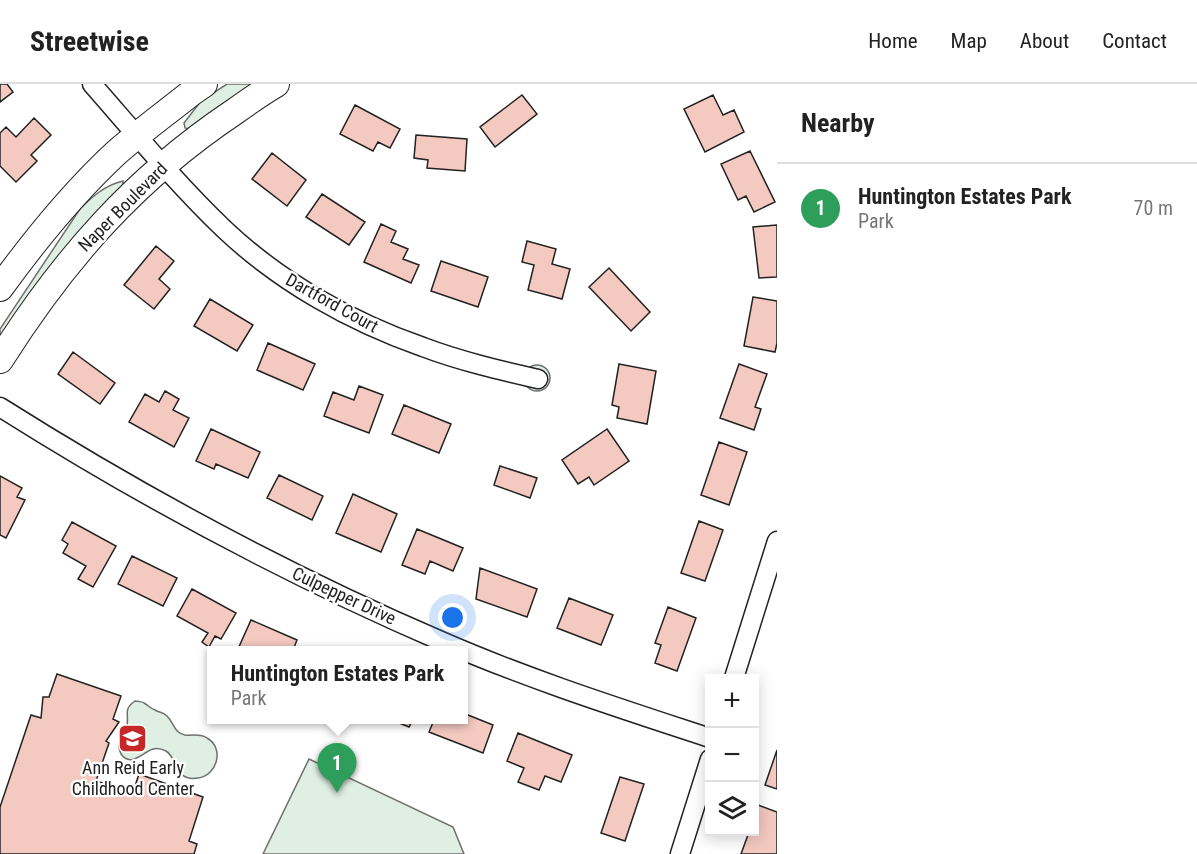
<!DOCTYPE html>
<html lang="en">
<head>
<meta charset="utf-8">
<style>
	:root { --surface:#fff; --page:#f6f6f6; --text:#222; --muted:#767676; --line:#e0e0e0; --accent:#0f766e }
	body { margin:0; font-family:"Roboto Condensed",sans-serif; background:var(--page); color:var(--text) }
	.controls { position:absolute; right:18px; bottom:18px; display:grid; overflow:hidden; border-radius:0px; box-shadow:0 3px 15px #0003 }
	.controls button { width:54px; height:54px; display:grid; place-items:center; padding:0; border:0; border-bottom:2px solid var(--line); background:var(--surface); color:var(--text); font:30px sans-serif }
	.you { position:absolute; left:453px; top:534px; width:21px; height:21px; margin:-15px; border:4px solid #fff; border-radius:50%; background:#1a73e8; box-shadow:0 0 0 9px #1a73e833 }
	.badge { display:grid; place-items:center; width:39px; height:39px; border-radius:50%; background:var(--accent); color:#fff; font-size:20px; font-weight:700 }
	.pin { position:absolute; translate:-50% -50px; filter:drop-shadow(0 2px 3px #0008) }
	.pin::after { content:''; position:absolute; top:32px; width:21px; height:18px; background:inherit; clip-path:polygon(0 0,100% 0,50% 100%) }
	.popup { position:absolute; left:207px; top:562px; width:261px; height:78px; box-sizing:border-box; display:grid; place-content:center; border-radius:0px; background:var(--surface); filter:drop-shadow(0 2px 4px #0005); font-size:20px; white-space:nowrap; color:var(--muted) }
	.popup b { font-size:22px; color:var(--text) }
	.popup::after { content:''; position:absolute; left:50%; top:100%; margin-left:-12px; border:12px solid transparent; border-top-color:var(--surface) }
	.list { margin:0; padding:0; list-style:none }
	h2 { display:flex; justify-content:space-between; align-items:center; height:78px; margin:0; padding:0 24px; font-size:26px }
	h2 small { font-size:20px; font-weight:400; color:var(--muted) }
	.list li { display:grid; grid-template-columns:39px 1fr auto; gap:18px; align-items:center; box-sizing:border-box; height:90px; padding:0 24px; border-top:2px solid var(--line) }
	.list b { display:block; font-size:22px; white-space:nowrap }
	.list p { margin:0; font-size:20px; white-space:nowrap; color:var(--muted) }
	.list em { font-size:20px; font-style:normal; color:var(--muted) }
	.icon { flex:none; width:33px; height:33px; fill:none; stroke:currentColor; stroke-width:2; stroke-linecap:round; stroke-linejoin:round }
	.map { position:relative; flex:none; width:777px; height:770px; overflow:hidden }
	header { display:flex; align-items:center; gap:36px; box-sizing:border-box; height:84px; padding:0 30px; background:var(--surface); border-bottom:2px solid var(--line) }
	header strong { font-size:28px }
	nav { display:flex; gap:33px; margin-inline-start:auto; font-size:21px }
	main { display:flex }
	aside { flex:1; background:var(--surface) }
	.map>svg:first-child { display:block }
	.green { fill:#e0efe3; stroke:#6f6f6f; stroke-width:1.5 }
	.building { fill:#f3c9c0; stroke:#222; stroke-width:1.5 }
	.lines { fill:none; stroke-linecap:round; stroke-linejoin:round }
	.minor-casing { stroke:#222; stroke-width:21 }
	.secondary-casing { stroke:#222; stroke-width:28 }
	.minor { stroke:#fff; stroke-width:18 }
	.secondary { stroke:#fff; stroke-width:26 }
	.labels { text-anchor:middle; stroke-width:4.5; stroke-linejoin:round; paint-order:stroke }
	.street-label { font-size:18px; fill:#222; stroke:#fff }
	.poi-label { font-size:18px; fill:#222; stroke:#fff }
</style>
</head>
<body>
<header>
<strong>Streetwise</strong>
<nav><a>Home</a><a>Map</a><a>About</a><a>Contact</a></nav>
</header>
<main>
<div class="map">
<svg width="777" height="770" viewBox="0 0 777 770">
	<rect width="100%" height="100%" fill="#fff"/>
	<path class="green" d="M227 0H258L189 45 185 44 184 39 201 17Z
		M123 97V100L120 106 0 261V245L80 125C92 113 105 101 123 97Z
		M524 294a13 13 0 1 1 26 0a13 13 0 1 1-26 0Z
		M135 617C137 617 143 618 144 619 148 621 151 625 155 626 160 629 163 628 167 632 174 639 174 649 185 651 193 652 200 649 207 654 225 664 217 692 198 694 174 698 178 674 166 667 162 665 157 664 153 665 143 668 131 684 121 670 120 667 118 664 119 661 119 654 126 649 127 641 129 628 123 626 135 617Z
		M309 675 453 743 464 770H263Z"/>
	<path class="building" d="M0 0H7L13 8 0 18Z
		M522 11 537 30 495 63 480 43Z
		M713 11 723 31 734 26 744 48 705 68 684 25Z
		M355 21 400 45 390 64 378 58 373 67 340 50Z
		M34 34 51 51 31 71 37 77 16 98 0 82V49L6 43 16 53Z
		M416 51 467 55 465 87 427 84 428 76 414 74Z
		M750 67 775 118 754 128 746 112 738 116 721 80Z
		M272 69 306 96 287 122 252 95Z
		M322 110 365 138 349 161 306 133Z
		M381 140 396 147 391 158 408 165 403 175 419 181 411 199 364 178Z
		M777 141V193L759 194 753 143Z
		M527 157 556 165 552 180 570 185 562 215 528 206 534 181 522 178Z
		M156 162 174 177 159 195 170 205 154 225 124 201Z
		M441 177 488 193 478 223 431 207Z
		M609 184 650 228 631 247 589 203Z
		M753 213 777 217V259L775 268 744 262Z
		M210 215 253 241 237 267 194 242Z
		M268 259 315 280 303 306 257 286Z
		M73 268 115 299 100 320 58 290Z
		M619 280 656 287 647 340 617 334 619 323 612 321Z
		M739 280 767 290 755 323 761 325 754 346 720 334Z
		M359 302 383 311 369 349 324 332 333 308 354 316Z
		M165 307 179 315 173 326 189 334 174 363 129 338 145 310 159 318Z
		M404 321 451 340 439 369 392 350Z
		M211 345 260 368 248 394 216 380 214 385 196 377Z
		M607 345 629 377 594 401 589 393 578 400 562 376Z
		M719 358 747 368 729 421 701 411Z
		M500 382 537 394 530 414 494 401Z
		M279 391 323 412 312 436 267 414Z
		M0 392 22 404 17 413 25 416 6 454 0 451Z
		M353 410 397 430 381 468 336 449Z
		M699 437 723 446 705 497 681 489Z
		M72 438 116 462 93 503 78 495 86 482 63 469 68 460 62 456Z
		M417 445 463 464 453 487 430 477 425 490 402 481Z
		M132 472 177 494 163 522 118 500Z
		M480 484 537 505 527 533 476 515Z
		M192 505 236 529 221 555 215 552 209 563 202 558 208 549 177 532Z
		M569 514 613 531 601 561 557 544Z
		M668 523 696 534 677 587 655 579 661 561 655 559Z
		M251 536 297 556 293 566H243L238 565Z
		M57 590 121 612 113 635 119 638 106 657 109 659 96 697 133 708 139 690 203 713 189 757 197 760 194 770H0V723L31 631 41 634 43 613H49Z
		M463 629 493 641 483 669 429 648 434 636H463Z
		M392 636H413L409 643Z
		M518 649 572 671 561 698 545 692 539 706 518 698 524 684 507 677Z
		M777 666V705L765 701Z
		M620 693 644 700 625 757 601 749Z
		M758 721 777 728V770H741L749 748H754V732Z"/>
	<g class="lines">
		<defs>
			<path id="minor" d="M92 0C135 49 177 100 224 145 280 198 351 238 423 263 460 277 499 286 538 295
				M0 323C141 412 288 491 441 557 528 595 619 624 710 654
				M734 594 777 457
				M680 770 710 675"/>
			<path id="secondary" d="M0 204C34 157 73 109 116 69 140 48 166 29 191 9L204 0
				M0 276C64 175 134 95 234 28 248 18 262 8 276 0"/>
		</defs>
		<use href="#minor" class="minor-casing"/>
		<use href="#secondary" class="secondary-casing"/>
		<use href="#minor" class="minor"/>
		<use href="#secondary" class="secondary"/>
	</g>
	<defs>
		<symbol id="school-square" viewBox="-11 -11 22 22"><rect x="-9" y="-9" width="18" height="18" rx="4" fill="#c62828" stroke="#fff"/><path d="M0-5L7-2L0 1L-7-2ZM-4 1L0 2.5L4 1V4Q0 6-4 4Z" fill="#fff"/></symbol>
	</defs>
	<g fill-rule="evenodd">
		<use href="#school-square" x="116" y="638" width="33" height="33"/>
	</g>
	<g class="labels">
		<g class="street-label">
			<text transform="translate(123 123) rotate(-45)" y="6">Naper Boulevard</text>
			<text transform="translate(332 219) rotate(29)" y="6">Dartford Court</text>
			<text transform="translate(344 512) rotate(25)" y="6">Culpepper Drive</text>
		</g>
		<g class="poi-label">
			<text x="133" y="690">Ann Reid Early<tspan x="133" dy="21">Childhood Center</tspan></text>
		</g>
	</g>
</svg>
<div class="controls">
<button>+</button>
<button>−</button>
<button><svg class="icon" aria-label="layers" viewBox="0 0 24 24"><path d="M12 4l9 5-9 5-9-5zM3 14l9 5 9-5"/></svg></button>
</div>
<div class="you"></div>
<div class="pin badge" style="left:337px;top:709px;background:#2e9e5b">1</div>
<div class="popup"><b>Huntington Estates Park</b>Park</div>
</div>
<aside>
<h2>Nearby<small></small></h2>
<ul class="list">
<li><span class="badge" style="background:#2e9e5b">1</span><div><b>Huntington Estates Park</b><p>Park</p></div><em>70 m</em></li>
</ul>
</aside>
</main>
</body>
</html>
